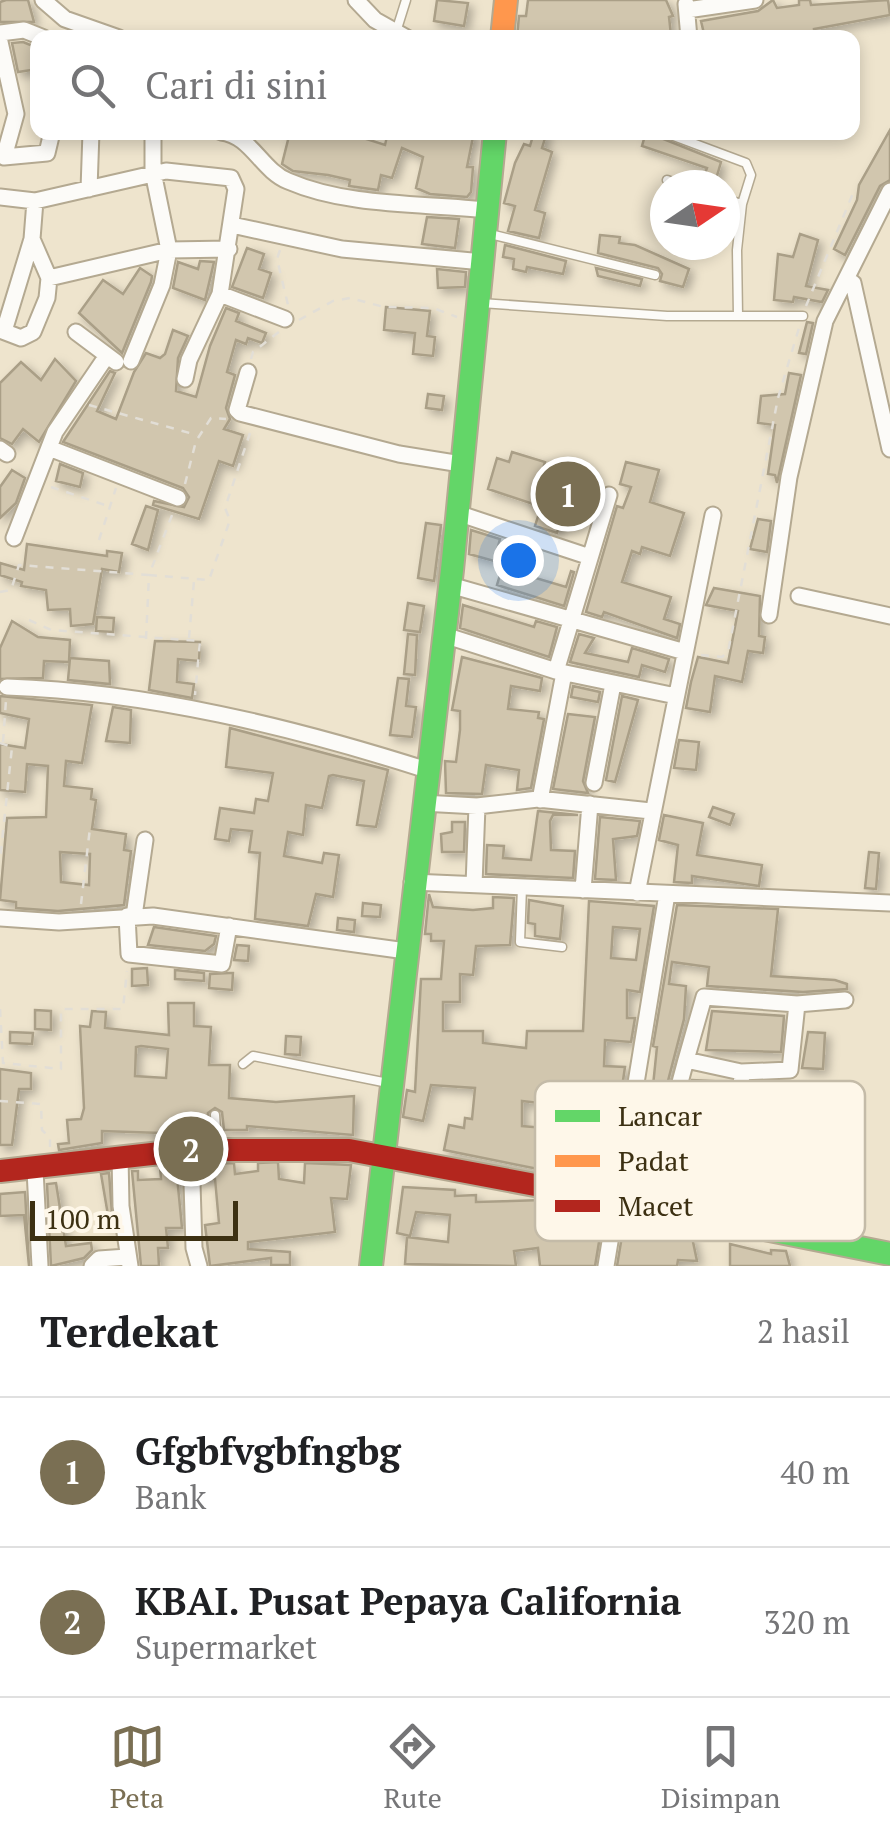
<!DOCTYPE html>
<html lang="id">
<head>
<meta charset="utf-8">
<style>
	:root { --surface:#fff; --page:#f6f6f6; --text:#202124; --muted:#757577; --line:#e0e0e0; --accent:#7a6f53 }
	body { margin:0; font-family:"PT Serif",serif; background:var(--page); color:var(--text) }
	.compass { position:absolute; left:650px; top:170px; width:90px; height:90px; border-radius:50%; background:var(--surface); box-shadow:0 5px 15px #0003; rotate:77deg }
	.scale { position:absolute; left:30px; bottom:25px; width:208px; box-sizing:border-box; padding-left:10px; border:5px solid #3c3012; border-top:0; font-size:28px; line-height:35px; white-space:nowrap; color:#3c3012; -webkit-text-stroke:8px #fef7e9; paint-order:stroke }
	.you { position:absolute; left:518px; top:560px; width:35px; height:35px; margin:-25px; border:8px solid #fff; border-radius:50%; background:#1a73e8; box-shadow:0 0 0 15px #1a73e833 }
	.badge { display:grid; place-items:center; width:65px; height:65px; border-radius:50%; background:var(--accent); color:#fff; font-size:32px; font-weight:700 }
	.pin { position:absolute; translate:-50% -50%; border:5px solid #fff; box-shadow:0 2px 10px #0006 }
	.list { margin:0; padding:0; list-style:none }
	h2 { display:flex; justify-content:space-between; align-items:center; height:130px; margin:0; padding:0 40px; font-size:42px }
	h2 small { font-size:32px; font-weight:400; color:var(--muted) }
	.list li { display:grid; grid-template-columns:65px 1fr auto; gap:30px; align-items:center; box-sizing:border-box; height:150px; padding:0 40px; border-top:2px solid var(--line) }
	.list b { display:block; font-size:38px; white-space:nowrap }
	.list p { margin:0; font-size:32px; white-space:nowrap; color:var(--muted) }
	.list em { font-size:32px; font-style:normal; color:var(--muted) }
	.icon { flex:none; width:55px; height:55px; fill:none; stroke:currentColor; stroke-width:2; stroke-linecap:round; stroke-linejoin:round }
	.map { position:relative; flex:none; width:890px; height:1266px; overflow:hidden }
	.search { position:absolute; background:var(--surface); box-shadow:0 5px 15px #0003; left:30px; right:30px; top:30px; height:110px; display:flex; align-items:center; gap:25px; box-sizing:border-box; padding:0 35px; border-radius:20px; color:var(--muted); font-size:38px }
	.sheet { height:430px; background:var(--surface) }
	nav { display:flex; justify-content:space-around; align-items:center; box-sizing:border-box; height:140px; border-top:2px solid var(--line); background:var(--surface); font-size:28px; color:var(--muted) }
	nav a { display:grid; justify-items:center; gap:5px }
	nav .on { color:var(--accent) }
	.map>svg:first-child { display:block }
	.building { fill:#d1c6ae; stroke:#aa9f87; stroke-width:2.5; fill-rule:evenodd; filter:url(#shadow) }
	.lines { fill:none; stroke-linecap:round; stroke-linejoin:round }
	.lane-casing { stroke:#b4a991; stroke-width:11 }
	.street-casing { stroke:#b4a991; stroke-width:19 }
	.fast-casing { stroke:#b4a991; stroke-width:26 }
	.slow-casing { stroke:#b4a991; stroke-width:26 }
	.jam-casing { stroke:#b4a991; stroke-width:26 }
	.path { stroke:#e2ded6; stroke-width:2.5; stroke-dasharray:8 8; stroke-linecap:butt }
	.lane { stroke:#fcfbf8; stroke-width:8 }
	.street { stroke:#fcfbf8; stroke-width:15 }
	.fast { stroke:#63d668; stroke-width:22 }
	.slow { stroke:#ff974d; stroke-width:22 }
	.jam { stroke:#b3261e; stroke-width:22 }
	.key { fill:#fef7e9; stroke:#c4bba8; stroke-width:2.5 }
	.key-label { font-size:28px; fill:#3c3012 }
</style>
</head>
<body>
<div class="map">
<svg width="890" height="1266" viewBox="0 0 890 1266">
	<defs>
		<filter id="shadow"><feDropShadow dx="4.5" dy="4.5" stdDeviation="5" flood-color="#0004"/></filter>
	</defs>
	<rect width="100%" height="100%" fill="#eee4cd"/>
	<path class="building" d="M6 0H28L34 22H0V2Z
		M437 0 468 3 464 26 434 21Z
		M528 0H666L673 16 669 17 671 35 517 38 519 16H526Z
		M773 0 777 8 799 5V0H810L811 5 888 0 890 15 814 29 815 38H705L701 21 758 11Z
		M23 42 38 48V69L18 72 12 43Z
		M890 130V180L880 186 845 255 834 249 857 200 859 185Z
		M290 132H365L363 138 385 145 388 132 430 137 431 132H474L467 167H473L471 192 467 197 430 194 416 188 423 157 402 148 392 178 381 175 378 190 349 186 350 180 328 175 293 171 282 164Z
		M534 132H547L542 148 552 152 535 210 545 213 539 238 508 231 515 206 504 203 515 163 524 144 530 146Z
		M646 132 721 162 716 179 704 176 707 168 642 146Z
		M427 217 459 219 455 248 422 244Z
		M800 234 818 240 806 286 828 290 822 302 794 297 793 302 774 300 778 254 793 257Z
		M600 235 620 237 619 243 635 245 689 269 683 287 660 281 662 274 658 268 598 253Z
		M505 245 566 261 563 274 527 267 526 272 513 269 514 259 503 257Z
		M247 248 264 254 259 269 271 273 263 298 232 287Z
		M200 261 214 262 205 300 173 288 178 262 198 269Z
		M140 268 152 276 151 282 122 353 79 313 103 280 123 294Z
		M596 268 642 279 640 286 598 276Z
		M437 269 466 272 465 287 438 288Z
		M386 307 430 311 427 336 435 337 433 356 413 354 415 333 384 330Z
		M226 308 239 313 236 321 266 333 262 343 248 338 246 344 236 340 227 372 235 375 226 408 230 419 224 429 243 435 233 466 219 461 199 519 153 505 154 501 184 507 189 497 183 488 63 442 110 371 115 373 97 411 116 419 134 372 146 353 160 358 165 354 173 330 188 336 178 358 176 391 196 397 210 346Z
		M807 322 813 323 806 354 799 353Z
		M55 359 76 381 39 442 23 429 12 444 0 438V383L21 362 41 380Z
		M789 373 801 375 777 483 775 475 768 474 775 425 758 423 761 396 785 394Z
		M428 394 444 396 442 410 426 408Z
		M512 452 545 462 538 486 547 490 542 507 488 489 497 458 509 462Z
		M626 462 659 470 650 502 684 513 670 556 642 547 640 554 632 551 622 582 671 597 664 619 680 624 677 638 604 612 602 617 586 612 617 506 623 508 631 487 620 484Z
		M60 464 83 473 80 487 56 481Z
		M12 470 25 478 16 503 0 518V487Z
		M146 506 158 510 148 550 132 544Z
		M540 510 562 517 557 533 535 526Z
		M758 519 771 521 767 552 750 549Z
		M426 523 441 525 434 581 418 578Z
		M471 530 500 539 494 561 469 554Z
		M27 544 107 556V551L122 553 119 572 102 569 93 624 71 626 70 609 48 610 46 590 21 586 22 582 0 575V563L24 570Z
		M502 568 566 587 571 571 574 572 564 606 497 585Z
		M714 588 760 596 759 636 765 637 763 653 748 651 742 682 715 676 710 712 686 708 691 682 698 657 728 663 738 611 706 605Z
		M408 603 424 606 420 632 404 630Z
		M463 605 534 627 536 621 557 627 549 657 460 628Z
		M97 617 114 618 113 632 96 631Z
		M12 621 38 637 70 640 69 662 44 661 43 678 0 679V648Z
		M408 634 417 635 415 675 404 674Z
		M579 634 594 638 585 653 628 662 632 648 669 659 665 672 642 665 639 677 570 662Z
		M155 641 200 642 199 661 178 659 177 682 194 684 192 698 149 690Z
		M462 657 542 678 540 691 511 686 508 709 539 712 538 718 544 719 531 788 517 790 519 770 486 765 482 794 446 793 445 761 456 762 460 730V711L452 710Z
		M70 658 109 661 110 684 68 680Z
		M398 678 409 679 406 706 416 707 412 737 390 735Z
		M573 686 600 692 598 702 571 697Z
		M0 696 92 705 82 763 66 761 64 786 92 789 91 799 96 800 92 829 126 834 124 850 131 851 124 905 58 911 16 908V902L0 900 7 818 46 817 48 766 27 764 25 792 0 790V744L25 748 29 719 0 713ZM60 852 90 854 89 885 61 882Z
		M622 696 638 700 615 782 606 780Z
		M113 707 131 710 130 743 106 741Z
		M568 714 595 717 583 781 588 793 553 789Z
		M230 728 388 770 376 827 357 825 364 781 333 775 329 776 322 808 306 805 303 835 288 832 284 856 322 863 324 853 339 855 333 897 316 894 308 926 255 919 260 853 249 852 252 831 231 829 229 841 215 839 220 808 254 813 256 799 268 801 273 773 226 767Z
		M679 740 699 742 696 770 674 768Z
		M713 807 734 814 730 825 709 817Z
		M538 811 578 815H553L550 821 551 850 575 851 573 878 486 874 487 845 504 846 503 858 531 860Z
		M664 815 703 823 697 855 762 865 759 886 692 876V883L674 882 678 845 659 840Z
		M600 817 640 821 637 836 613 839 616 880 595 879Z
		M452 822H465L464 852H442L441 834 452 832Z
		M869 852 879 853 876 889 865 888Z
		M429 894 433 907 473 910 493 908V897L514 898 510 945 476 946 473 975 460 974V1002H443V1031H483V1043L526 1048 527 1031H583L589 901 654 906 640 992 627 990V1018H635L631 1042 605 1040 604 1066 625 1067 609 1175 588 1172V1179L444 1150 449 1125 464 1128 465 1118 472 1119 475 1088 431 1085 423 1121 403 1117 407 1090 415 1092 421 979H441L444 941H431V934H425ZM613 927 640 929 636 960 611 958ZM522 1101 549 1104 545 1128 522 1126ZM573 1128 603 1132 600 1151H576Z
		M529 900 563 906 560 939 535 936V924L528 923Z
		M363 903 381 905 380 917 362 916Z
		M677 905 778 909 771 976 835 980 847 984V989L803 992 707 986 709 967 672 962 669 984 686 986 684 1019 640 1189 630 1187 641 1124 647 1125 651 1105 657 1047 653 1046Z
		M338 918 355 920 354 932 337 930Z
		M154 927 216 936 214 944 205 951 148 945Z
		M237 945 249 946 248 961 234 960Z
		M147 968 148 985 132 986V969Z
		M175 970 204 973V981L175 979Z
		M229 973H233L232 990 209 988 210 974Z
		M168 1003H194V1026L211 1027 209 1065H230L229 1098 276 1102 354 1096 353 1135 247 1126V1130H224L222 1112 215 1108 208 1113V1128L194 1127V1135L161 1137V1133L102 1131V1143L59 1150 58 1144 69 1143 67 1120 81 1119 84 1108 80 1026 90 1027 92 1011 106 1012 105 1028 169 1035ZM141 1046 168 1049 166 1078 135 1076 136 1047Z
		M35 1010 51 1011V1030L35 1029Z
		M712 1011 784 1016 781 1052 706 1050Z
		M10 1032 33 1033 32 1044 10 1043Z
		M808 1032 825 1033 823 1069 802 1068Z
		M286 1036 301 1037 300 1055 285 1054Z
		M0 1069 31 1073V1089H19L12 1145H0Z
		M692 1080 730 1082 732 1099H723V1109L727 1206 684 1198 686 1176 667 1173Z
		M278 1162 279 1179 304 1183 305 1163 351 1165 347 1199 331 1198 335 1232 248 1242V1249L290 1252V1265H271V1258L210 1266 205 1225 219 1223 215 1179H203V1164L234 1163 235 1174 258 1171V1163Z
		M176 1166 182 1228H166L168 1248H158L159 1266H141L132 1171H138V1180L161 1179 160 1167Z
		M109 1173 113 1227H110L101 1174Z
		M56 1183 66 1246 91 1243 92 1250 84 1258 51 1266 47 1184Z
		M403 1187 455 1190V1196L476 1195V1202L543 1200 579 1207V1223L602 1224 595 1266H540L538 1248 514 1251 516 1266 405 1264 407 1237 448 1242 450 1215 416 1212 410 1236 397 1233Z
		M25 1192 29 1266 24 1215 0 1216V1194Z
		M623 1230 692 1237 697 1261 678 1260 677 1266H617Z
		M730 1244 771 1254V1250L786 1251 790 1266H730Z"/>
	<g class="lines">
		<defs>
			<path id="lane" d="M396 32 406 0
				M663 132 746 163 751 175 742 204
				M667 180 681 185
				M725 199 742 204 737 250 738 316
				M490 234 655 275
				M481 303 667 316H803
				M522 887 520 942 562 947
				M243 1064 253 1056 388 1083
				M215 1115 217 1145"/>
			<path id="street" d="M43 0 65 19 119 38
				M356 0 375 20 407 38
				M686 4 689 38
				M687 10 755 0
				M0 33 24 30 44 38
				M0 42 16 114 4 157 47 153 52 132
				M221 132C251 135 261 170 288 181 348 207 422 203 487 210
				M89 189 91 132
				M0 197 35 201 166 171 231 178 236 189 220 294 189 360 185 379
				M35 201 32 239 49 278
				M232 225 342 249 483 262
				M853 283 890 449
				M220 294 285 319
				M0 330 21 338 33 332 47 298 49 278 169 250 153 172V132
				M4 331 32 239
				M76 332 116 362
				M131 361 162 285 169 250 229 249
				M248 372 237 410 240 413 399 454 461 464
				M49 448 178 498
				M0 449 7 454
				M457 513 590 557
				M14 538 55 432 106 357
				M450 585 685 652
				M799 596 890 616
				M769 615 789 477 825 321 890 191
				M444 635 556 671 676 696
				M556 671 609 495
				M7 687C149 692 292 727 427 770
				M594 783 613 684
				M540 800 564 673
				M422 803 477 806 474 885
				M477 806 538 799 651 811
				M412 882 890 903
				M583 890 590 804
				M637 893 713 515
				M127 916 129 954 222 964 229 926
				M134 916 145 840
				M0 918 59 922 153 916 406 951
				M797 1004 790 1070 741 1072 686 1060 704 997 797 1004 845 1000
				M741 1072 752 1227
				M191 1151 194 1248 199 1266
				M120 1156 121 1206 130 1266
				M35 1170 40 1266
				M647 1205 686 1060
				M92 1266 99 1259 127 1257
				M606 1266 667 894"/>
			<path id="fast" d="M684 1213 890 1254
				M371 1266 452 570 495 132"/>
			<path id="slow" d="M502 38 506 0"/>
			<path id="jam" d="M0 1171 187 1150H349L684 1213"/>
		</defs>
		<use href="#lane" class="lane-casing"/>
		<use href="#street" class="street-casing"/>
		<use href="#fast" class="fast-casing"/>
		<use href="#slow" class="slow-casing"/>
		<use href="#jam" class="jam-casing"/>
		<path class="path" d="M280 250 277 259 288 305
			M806 306 854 191
			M299 320 333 301 350 298 384 307 433 308 457 317
			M251 359 253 352 280 331
			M89 405 197 435
			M185 484 196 441 211 418 226 419
			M51 487 108 506
			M99 540 116 488
			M0 592 11 590 19 565 149 575 174 510
			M29 620 51 630 200 641 195 695
			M189 638 194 581
			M146 639 149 575 209 580 230 520 225 508 250 433
			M701 655 722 657 728 652 778 398 799 328
			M3 742 6 700
			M0 743 12 747 0 860
			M81 904 90 828
			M0 1009 3 1063 61 1069V1009H123L127 971
			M0 1101 41 1104 42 1130 50 1138V1147"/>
		<use href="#lane" class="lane"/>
		<use href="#street" class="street"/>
		<use href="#fast" class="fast"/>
		<use href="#slow" class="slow"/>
		<use href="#jam" class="jam"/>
	</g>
	<rect x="535" y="1081" width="330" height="160" rx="15" class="key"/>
	<rect x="555" y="1110" width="45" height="12" fill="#63d668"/>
	<rect x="555" y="1155" width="45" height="12" fill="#ff974d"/>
	<rect x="555" y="1200" width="45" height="12" fill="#b3261e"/>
	<g class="key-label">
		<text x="618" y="1126">Lancar</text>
		<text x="618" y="1171">Padat</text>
		<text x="618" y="1216">Macet</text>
	</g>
</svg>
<svg class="compass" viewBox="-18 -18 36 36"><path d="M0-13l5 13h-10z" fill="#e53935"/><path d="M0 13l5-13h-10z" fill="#757577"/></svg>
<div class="scale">100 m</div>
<div class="you"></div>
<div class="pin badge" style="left:568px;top:494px">1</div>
<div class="pin badge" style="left:191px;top:1149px">2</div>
<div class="search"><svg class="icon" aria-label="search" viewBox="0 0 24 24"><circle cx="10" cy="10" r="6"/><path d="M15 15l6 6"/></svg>Cari di sini</div>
</div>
<section class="sheet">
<h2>Terdekat<small>2 hasil</small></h2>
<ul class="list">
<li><span class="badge">1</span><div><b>Gfgbfvgbfngbg</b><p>Bank</p></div><em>40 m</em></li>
<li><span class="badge">2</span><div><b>KBAI. Pusat Pepaya California</b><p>Supermarket</p></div><em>320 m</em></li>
</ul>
</section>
<nav>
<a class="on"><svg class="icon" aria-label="map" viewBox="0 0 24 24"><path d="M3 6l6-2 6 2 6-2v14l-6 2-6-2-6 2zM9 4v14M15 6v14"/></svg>Peta</a>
<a><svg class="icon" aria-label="directions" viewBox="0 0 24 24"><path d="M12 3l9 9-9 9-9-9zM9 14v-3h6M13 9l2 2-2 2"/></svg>Rute</a>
<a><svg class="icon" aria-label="saved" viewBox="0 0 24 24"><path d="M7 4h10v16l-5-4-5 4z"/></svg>Disimpan</a>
</nav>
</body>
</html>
